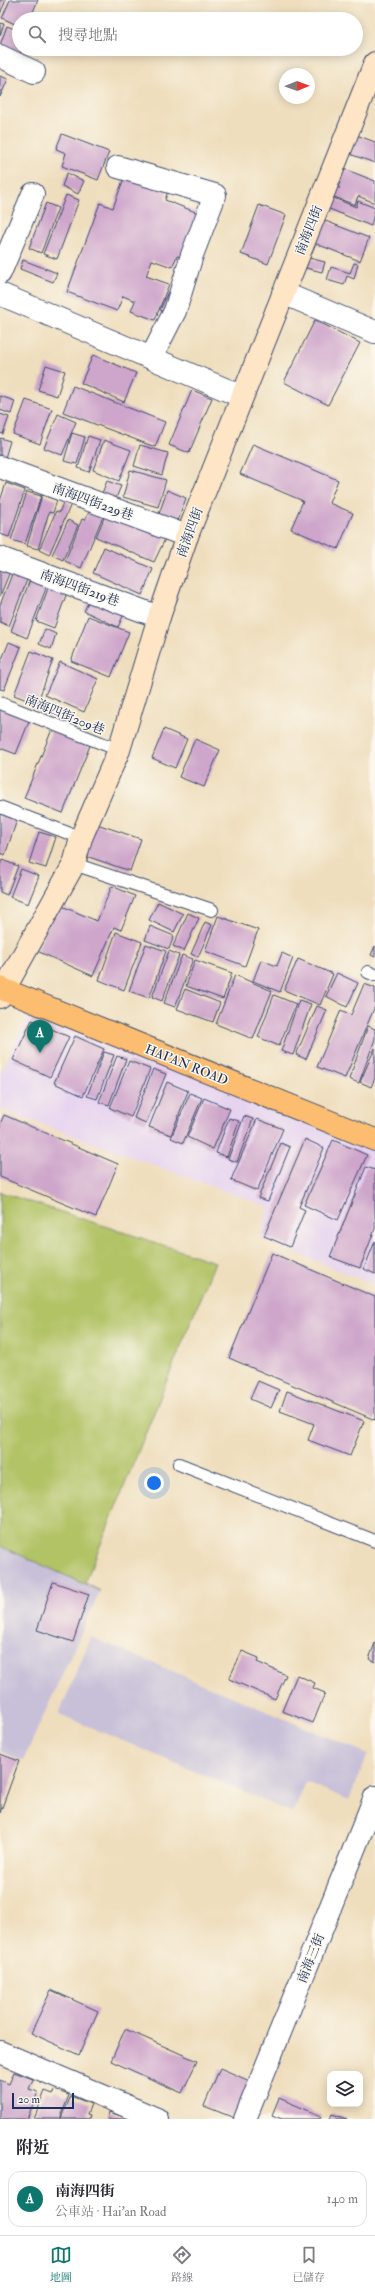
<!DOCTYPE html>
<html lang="zh-TW">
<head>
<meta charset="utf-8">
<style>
	:root { --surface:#fff; --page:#f7f7f7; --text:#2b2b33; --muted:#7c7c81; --line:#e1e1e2; --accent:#0f766e }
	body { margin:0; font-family:"IM FELL Double Pica","Noto Serif TC",serif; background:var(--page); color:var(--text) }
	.controls { position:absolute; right:12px; bottom:12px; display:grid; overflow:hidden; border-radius:8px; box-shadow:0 2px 10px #0003 }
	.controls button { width:36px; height:36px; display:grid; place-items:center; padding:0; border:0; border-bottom:1px solid var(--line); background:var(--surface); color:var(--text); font:20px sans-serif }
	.compass { position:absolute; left:279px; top:68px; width:36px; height:36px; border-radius:50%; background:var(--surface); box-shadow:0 2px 10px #0003; rotate:89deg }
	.scale { position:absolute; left:12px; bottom:10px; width:62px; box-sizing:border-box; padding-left:4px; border:2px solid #1b2f5e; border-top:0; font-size:11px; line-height:14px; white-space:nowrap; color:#1b2f5e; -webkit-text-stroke:3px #fbf7ec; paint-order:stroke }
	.you { position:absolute; left:154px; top:1483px; width:14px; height:14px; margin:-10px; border:3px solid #fff; border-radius:50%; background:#1a73e8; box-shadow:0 0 0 6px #1a73e833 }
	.badge { display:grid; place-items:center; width:26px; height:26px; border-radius:50%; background:var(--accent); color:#fff; font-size:13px; font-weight:700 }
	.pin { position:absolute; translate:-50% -33px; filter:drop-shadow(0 1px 2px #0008) }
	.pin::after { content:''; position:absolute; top:21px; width:14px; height:12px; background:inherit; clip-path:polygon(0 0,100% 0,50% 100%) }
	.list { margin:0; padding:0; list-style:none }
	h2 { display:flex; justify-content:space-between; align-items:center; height:52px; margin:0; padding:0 16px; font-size:17px }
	h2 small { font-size:13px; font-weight:400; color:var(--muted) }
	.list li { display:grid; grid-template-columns:26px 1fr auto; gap:12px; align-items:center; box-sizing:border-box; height:56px; margin:0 8px 8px; padding:0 8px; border:1px solid var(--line); border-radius:12px }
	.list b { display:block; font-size:15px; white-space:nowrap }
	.list p { margin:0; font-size:13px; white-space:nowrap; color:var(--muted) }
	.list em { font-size:13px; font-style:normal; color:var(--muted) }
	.icon { flex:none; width:22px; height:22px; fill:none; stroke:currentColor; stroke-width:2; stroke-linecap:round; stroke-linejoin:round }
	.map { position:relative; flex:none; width:375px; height:2119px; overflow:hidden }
	.search { position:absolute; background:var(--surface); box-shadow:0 2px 10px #0003; left:12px; right:12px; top:12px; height:44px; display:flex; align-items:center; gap:10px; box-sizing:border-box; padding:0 14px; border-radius:22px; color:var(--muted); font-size:15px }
	.sheet { height:116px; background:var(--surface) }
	nav { display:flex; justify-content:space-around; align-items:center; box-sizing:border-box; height:56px; border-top:1px solid var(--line); background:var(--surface); font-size:11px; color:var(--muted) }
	nav a { display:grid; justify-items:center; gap:2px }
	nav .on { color:var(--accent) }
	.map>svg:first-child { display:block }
	.built { fill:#e6d3f0 }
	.industrial { fill:#c8c0d8 }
	.green { fill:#b2c366; stroke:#667962 }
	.building { fill:#cea5cb }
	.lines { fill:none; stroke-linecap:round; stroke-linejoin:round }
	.lane-casing { stroke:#3b496c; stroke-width:14 }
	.street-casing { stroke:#3b496c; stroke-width:24 }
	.secondary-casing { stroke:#3b496c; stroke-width:24 }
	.primary-casing { stroke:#3b496c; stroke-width:24 }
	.lane { stroke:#fff; stroke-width:12 }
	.street { stroke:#fff; stroke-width:22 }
	.secondary { stroke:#fee5c5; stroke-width:22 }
	.primary { stroke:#fcbd6f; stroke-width:22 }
	.labels { text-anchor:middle; stroke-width:3; stroke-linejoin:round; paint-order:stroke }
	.street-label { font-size:13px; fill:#1b2f5e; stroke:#fbf7ec }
</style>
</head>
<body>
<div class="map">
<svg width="375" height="2119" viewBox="0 0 375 2119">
	<rect width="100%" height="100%" fill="#fbf7ec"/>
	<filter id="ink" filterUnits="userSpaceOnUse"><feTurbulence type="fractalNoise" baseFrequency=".025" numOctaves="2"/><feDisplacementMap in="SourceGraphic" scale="8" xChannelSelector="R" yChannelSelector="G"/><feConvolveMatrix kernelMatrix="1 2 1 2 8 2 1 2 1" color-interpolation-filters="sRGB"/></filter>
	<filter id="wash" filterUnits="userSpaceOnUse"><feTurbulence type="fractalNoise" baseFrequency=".012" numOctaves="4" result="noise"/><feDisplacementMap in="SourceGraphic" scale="16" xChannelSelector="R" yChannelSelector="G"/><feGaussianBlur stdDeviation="0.9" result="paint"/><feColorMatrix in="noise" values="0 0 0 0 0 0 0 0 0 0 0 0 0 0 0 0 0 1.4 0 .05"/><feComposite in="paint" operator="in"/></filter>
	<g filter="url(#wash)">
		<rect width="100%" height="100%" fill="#efdebd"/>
		<path class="built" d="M33 1004 375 1142V1285L260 1238 269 1207 0 1109V1075Z"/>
		<path class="industrial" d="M0 1546 100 1591 23 1761 0 1751Z
			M91 1637 368 1754 349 1800 306 1782 293 1813 59 1714Z"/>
		<path class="green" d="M0 1192 215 1262 85 1583 100 1591 0 1546Z"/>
		<g id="blocks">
			<path class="building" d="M0 0H6L0 14Z
				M10 0H38L30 19H19V26L2 18Z
				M0 23 4 24 0 35Z
				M7 26 19 31V49H22L20 54 0 45Z
				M0 76 8 79 0 97Z
				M351 133 375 142V163L344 152Z
				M62 134 109 152 98 180 62 166 66 153 56 149Z
				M342 168 375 181V203L358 196 355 205 332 196 336 187 340 188 335 186Z
				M67 173 84 181 78 194 62 186Z
				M125 175 168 191 165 200 198 213 188 260 177 256 172 267 152 260 146 276 169 284 155 320 131 311 135 301 123 296 117 311 67 292 100 203 113 208Z
				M66 195 79 200 57 259 43 254Z
				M331 197 356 207 358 201 375 208 371 226 327 208Z
				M46 203 58 208 41 253 29 248Z
				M259 205 286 215 268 264 241 254Z
				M323 220 369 238 360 261 314 243Z
				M309 258 325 262 322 272 306 268Z
				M23 260 57 273 53 282 20 269Z
				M354 263 358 264 354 279 347 276 344 285 327 280 331 267 350 273Z
				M168 292 178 297 170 314 160 310Z
				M315 320 360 343 328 405 284 382Z
				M93 355 136 373 124 402 81 383Z
				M46 365 65 371 57 396 38 390Z
				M73 386 165 422 155 447 63 412Z
				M192 390 212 398 189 453 169 445Z
				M0 396 15 401 11 414 0 410Z
				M26 400 52 409 40 444 13 434Z
				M0 414 9 417 3 434 0 433Z
				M58 414 76 422 62 455 44 448Z
				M72 433 85 437 77 464 64 461Z
				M88 436 100 440 89 472 78 468Z
				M0 438 10 441 5 458 0 456Z
				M104 440 131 450 119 481 93 470Z
				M253 444 338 480 329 503 353 513 338 549 291 529 303 501 240 474Z
				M140 445 168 453 162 475 134 466Z
				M130 470 166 480 158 507 123 497Z
				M107 481 121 486 114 503 100 498Z
				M6 483 25 490 9 537 0 534V501Z
				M167 490 186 498 178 521 159 514Z
				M27 492 41 496 25 544 11 540Z
				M42 495 57 500 53 513 49 512 38 549 27 546Z
				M64 501 71 504 49 555 39 550 56 511 59 513Z
				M91 508 104 514 81 568 65 561 82 519 85 520Z
				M107 511 166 537 154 562 96 537Z
				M68 520 78 525 63 560 52 555Z
				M104 547 153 569 142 595 93 573Z
				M0 564 11 569 0 596Z
				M14 569 29 575 9 626 0 622V605Z
				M31 577 48 583 27 638 11 631Z
				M50 583 68 590 54 628 36 621Z
				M91 596 125 612 118 627 84 611Z
				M88 616 129 632 111 677 71 661Z
				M45 629 56 634 51 649 39 644Z
				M9 642 21 647 4 690 0 689V664Z
				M31 651 53 660 37 704 14 695Z
				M60 662 98 679 84 712 45 695Z
				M0 707 30 719 16 754 0 748Z
				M53 727 91 743 63 813 24 798Z
				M164 729 187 739 175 768 152 758Z
				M195 739 220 750 204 787 179 777Z
				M0 814 17 820 5 855 0 853Z
				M94 823 141 839 130 871 83 855Z
				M39 832 56 837 46 868 29 863Z
				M2 860 18 866 7 895 0 892V866Z
				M21 869 39 876 28 904 10 897Z
				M112 886 135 896 121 930 114 927 93 976 37 951 57 904 97 921Z
				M158 902 183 914 174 932 149 920Z
				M188 913 199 918 184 951 173 946Z
				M218 916 258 930 245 966 205 951Z
				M205 922 212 925 198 957 191 954Z
				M150 926 174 936 169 949 145 940Z
				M116 932 142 942 124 990 99 980Z
				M146 944 166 951 149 998 129 991Z
				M375 946V957L371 955Z
				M169 951 179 955 162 1001 152 997Z
				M282 953 293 958 280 992 253 981 261 960 277 966Z
				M182 955 193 959 175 1007 164 1003Z
				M298 959 333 974 320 1005 284 990Z
				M195 960 232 973 223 999 186 986Z
				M337 973 358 983 347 1007 326 996Z
				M235 975 272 991 253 1039 216 1024Z
				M364 984 375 988V1006L345 1078 317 1067 341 1010 351 1015Z
				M185 989 220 1003 213 1022 177 1009Z
				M274 995 296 1004 279 1046 258 1037Z
				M299 1000 311 1004 293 1055 281 1051Z
				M317 1006 327 1010 306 1059 296 1055Z
				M32 1020 69 1037 50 1077 13 1060Z
				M368 1026 375 1029V1039L359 1083 349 1079Z
				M75 1036 104 1049 83 1096 54 1083Z
				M375 1048V1078L371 1087 360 1082Z
				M104 1052 114 1055 97 1099 87 1096Z
				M117 1056 126 1059 109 1105 99 1102Z
				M129 1061 150 1069 131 1117 110 1108Z
				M153 1069 166 1074 146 1123 134 1118Z
				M167 1082 188 1091 171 1135 149 1127Z
				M190 1093 202 1098 183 1143 171 1138Z
				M204 1098 230 1109 213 1149 187 1137Z
				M4 1115 118 1164 96 1217 0 1177V1124Z
				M244 1116 253 1119 237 1162 228 1159Z
				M229 1118 239 1121 227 1157 216 1153Z
				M257 1119 283 1129 257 1191 231 1180Z
				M305 1139 324 1148 299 1207 305 1210 290 1247 264 1236Z
				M333 1140 367 1155 338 1220 304 1205Z
				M281 1143 290 1147 268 1201 258 1198Z
				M366 1167 375 1170V1229L360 1268 330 1257Z
				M375 1241V1274L364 1269Z
				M272 1253 375 1297V1420L229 1358Z
				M258 1381 279 1390 271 1408 250 1399Z
				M287 1391 364 1421 350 1456 308 1440 314 1424 280 1411Z
				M53 1582 89 1594 73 1642 37 1630Z
				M375 1643V1662L369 1659Z
				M242 1651 259 1658 257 1662 286 1675 275 1699 229 1679Z
				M297 1675 315 1683 313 1688 325 1693 313 1723 282 1711Z
				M0 1754 19 1761 0 1813Z
				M51 1990 98 2011 79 2055 31 2033Z
				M125 2029 197 2061 182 2093 111 2061Z
				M220 2068 252 2082 237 2119 204 2106Z
				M14 2072 33 2079 29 2089 38 2092 27 2119H0V2080L9 2084Z
				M54 2090 69 2095 60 2119H34L45 2091 53 2094Z
				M71 2096 91 2104 87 2114 90 2115 89 2119H61Z
				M279 2098 321 2116 320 2119H282L272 2115Z
				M109 2112 130 2119H107Z
				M332 2114 347 2119H330Z"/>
		</g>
	</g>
	<g filter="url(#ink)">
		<use href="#blocks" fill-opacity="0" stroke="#3b496c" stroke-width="1"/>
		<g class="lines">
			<defs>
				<path id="lane" d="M0 703 119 750
					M0 807 81 838
					M74 864 212 910
					M368 972 375 975
					M179 1464 375 1541"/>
				<path id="street" d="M0 56 34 72
					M118 167 215 195 192 255 175 311 151 358
					M0 273 33 194
					M283 293 375 332
					M0 294 241 396
					M0 467 187 536
					M0 558 159 617
					M0 2052 157 2119
					M245 2119 375 1797"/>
				<path id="secondary" d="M0 997 74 864 81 838 119 750 159 617 187 536 375 63"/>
				<path id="primary" d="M0 988 375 1140"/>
			</defs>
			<use href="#lane" class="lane-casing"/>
			<use href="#street" class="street-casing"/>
			<use href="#secondary" class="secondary-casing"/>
			<use href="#primary" class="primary-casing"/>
			<use href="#lane" class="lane"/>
			<use href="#street" class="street"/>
			<use href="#secondary" class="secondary"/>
			<use href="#primary" class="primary"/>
		</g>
	</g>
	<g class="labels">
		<g class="street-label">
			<text transform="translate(308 230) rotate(-68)" y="5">南海四街</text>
			<text transform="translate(93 501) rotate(20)" y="5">南海四街229巷</text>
			<text transform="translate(189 532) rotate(-70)" y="5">南海四街</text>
			<text transform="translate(80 587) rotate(20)" y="5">南海四街219巷</text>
			<text transform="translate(65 714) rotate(22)" y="5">南海四街209巷</text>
			<text transform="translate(187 1064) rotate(22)" y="5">HAI'AN ROAD</text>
			<text transform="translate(310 1958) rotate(-68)" y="5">南海三街</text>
		</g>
	</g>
</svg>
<div class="controls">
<button><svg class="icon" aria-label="layers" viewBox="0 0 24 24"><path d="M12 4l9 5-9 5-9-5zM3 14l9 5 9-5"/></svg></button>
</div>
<svg class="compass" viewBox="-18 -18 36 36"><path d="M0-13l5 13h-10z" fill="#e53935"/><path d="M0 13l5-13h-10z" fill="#7c7c81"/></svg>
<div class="scale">20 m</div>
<div class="you"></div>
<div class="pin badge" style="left:40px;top:1053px">A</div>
<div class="search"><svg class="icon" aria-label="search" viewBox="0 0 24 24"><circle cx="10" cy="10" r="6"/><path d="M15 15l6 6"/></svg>搜尋地點</div>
</div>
<section class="sheet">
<h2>附近<small></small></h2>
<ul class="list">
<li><span class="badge">A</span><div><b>南海四街</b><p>公車站 · Hai'an Road</p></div><em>140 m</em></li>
</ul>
</section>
<nav>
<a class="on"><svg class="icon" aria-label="map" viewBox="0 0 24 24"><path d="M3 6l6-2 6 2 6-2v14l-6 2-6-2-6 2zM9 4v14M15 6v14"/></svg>地圖</a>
<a><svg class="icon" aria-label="directions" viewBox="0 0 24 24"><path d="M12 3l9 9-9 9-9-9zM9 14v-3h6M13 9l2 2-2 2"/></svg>路線</a>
<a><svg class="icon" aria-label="saved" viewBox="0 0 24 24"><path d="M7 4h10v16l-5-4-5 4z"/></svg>已儲存</a>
</nav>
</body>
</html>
